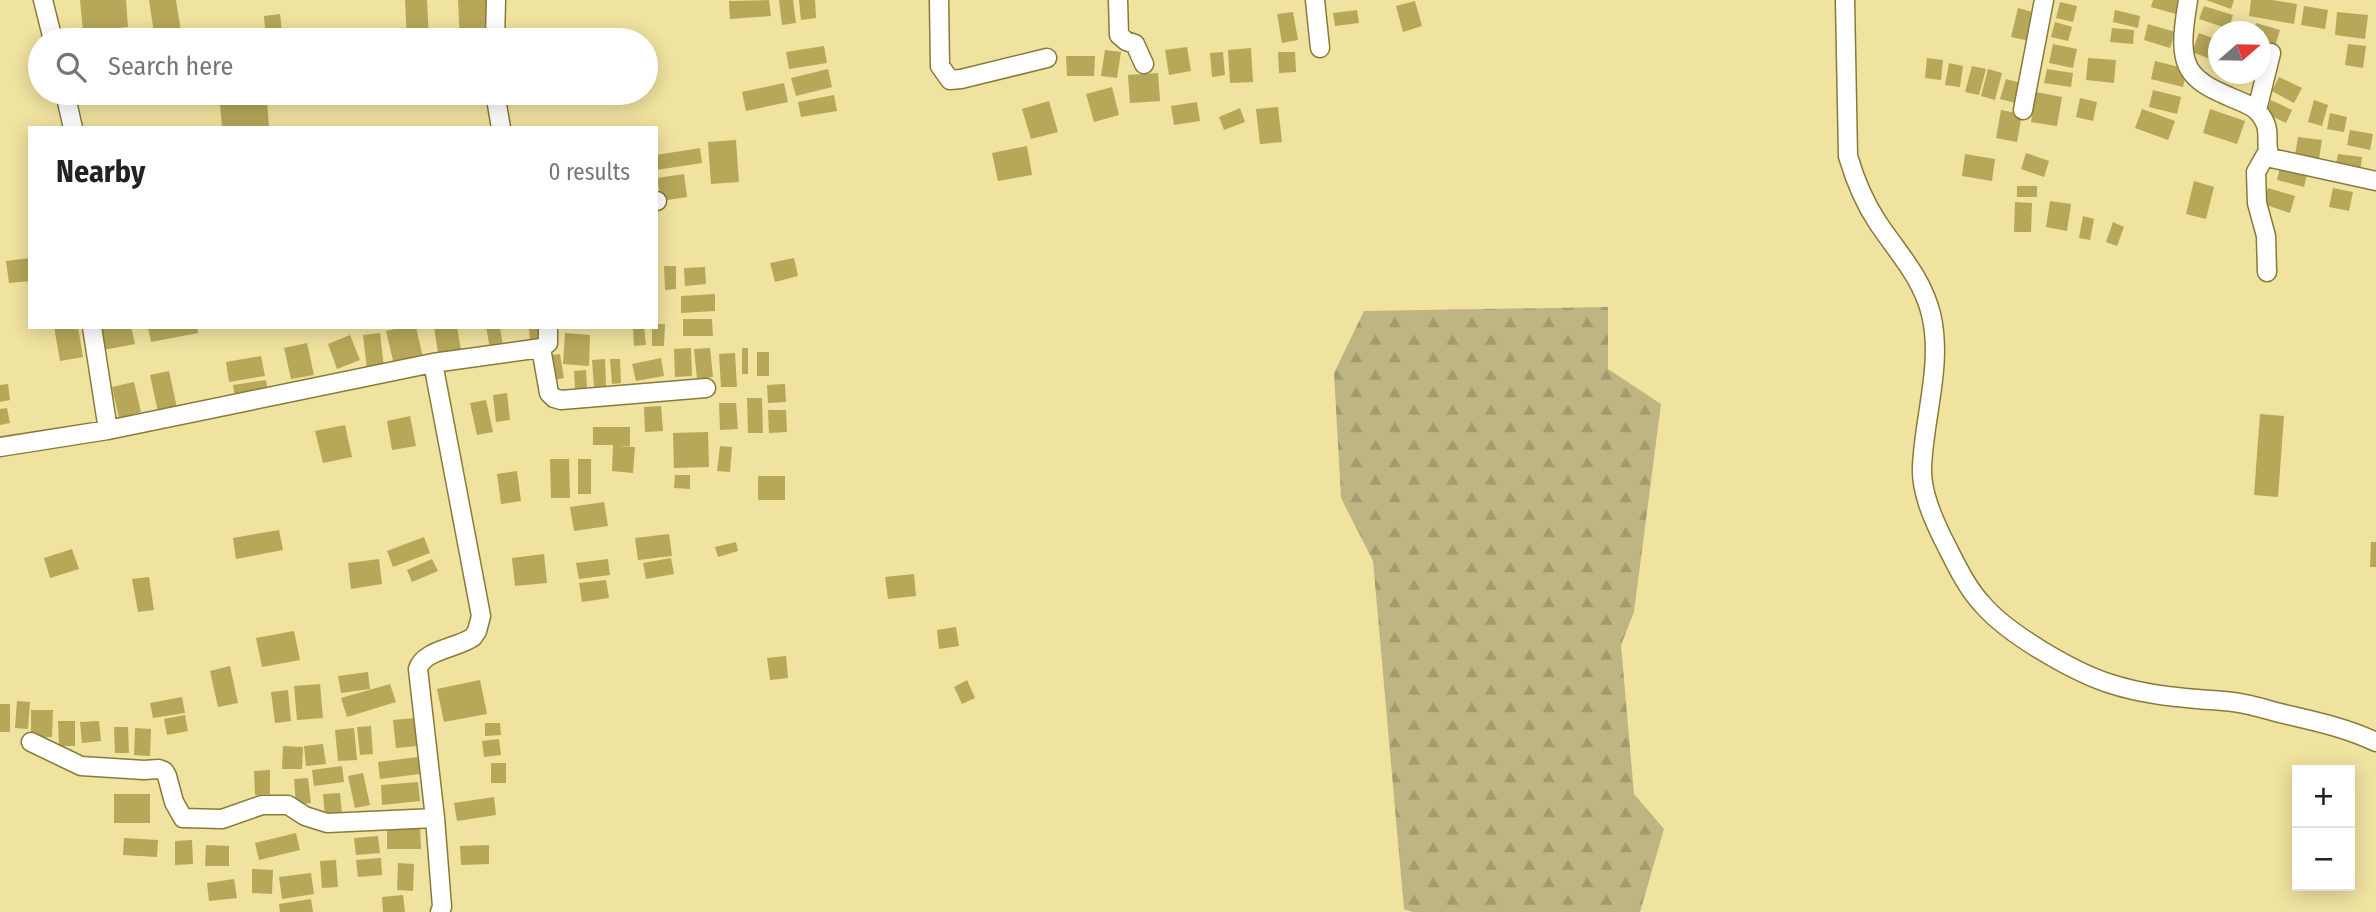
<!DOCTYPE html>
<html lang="en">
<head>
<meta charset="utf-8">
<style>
	:root { --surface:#fff; --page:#f6f6f6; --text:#222; --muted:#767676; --line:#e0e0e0 }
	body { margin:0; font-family:"Fira Sans Condensed",sans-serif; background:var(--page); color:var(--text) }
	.controls { position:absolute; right:21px; bottom:21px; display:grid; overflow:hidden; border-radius:0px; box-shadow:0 4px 18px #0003 }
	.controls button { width:63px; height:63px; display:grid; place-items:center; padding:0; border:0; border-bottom:2px solid var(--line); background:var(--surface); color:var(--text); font:35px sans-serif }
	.compass { position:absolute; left:2208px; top:21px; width:63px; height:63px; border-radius:50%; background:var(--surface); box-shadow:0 4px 18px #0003; rotate:70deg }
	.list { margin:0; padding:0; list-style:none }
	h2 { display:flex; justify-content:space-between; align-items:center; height:91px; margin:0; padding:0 28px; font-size:30px }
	h2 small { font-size:23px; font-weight:400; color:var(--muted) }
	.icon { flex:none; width:38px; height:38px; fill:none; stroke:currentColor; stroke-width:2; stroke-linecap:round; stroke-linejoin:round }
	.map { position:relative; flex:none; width:2376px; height:912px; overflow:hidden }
	.search { position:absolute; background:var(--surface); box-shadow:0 4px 18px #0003; left:28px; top:28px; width:630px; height:77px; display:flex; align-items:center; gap:18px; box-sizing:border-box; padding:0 24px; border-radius:38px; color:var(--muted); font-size:26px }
	.panel { position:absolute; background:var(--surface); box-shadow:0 4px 18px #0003; left:28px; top:126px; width:630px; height:203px; border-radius:0px }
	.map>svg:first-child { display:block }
	.forest { fill:url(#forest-firs) }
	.building { fill:#b6a759 }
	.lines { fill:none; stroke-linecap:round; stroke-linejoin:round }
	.minor-casing { stroke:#887b3a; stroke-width:21 }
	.minor { stroke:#fff; stroke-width:18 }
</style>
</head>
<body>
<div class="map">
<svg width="2376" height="912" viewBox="0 0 2376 912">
	<defs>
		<pattern id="forest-firs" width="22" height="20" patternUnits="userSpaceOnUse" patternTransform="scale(1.75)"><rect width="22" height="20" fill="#bfb583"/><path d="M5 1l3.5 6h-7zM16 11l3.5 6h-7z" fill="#a39b6f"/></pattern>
	</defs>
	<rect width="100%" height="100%" fill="#f0e29f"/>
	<path class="forest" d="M1608 307V369L1661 404 1634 612 1621 645 1634 794 1664 829 1640 912H1413L1404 909 1373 561 1341 498 1334 373 1364 311Z"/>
	<path class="building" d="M80 0H126L128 27 83 32Z
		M149 0H176L182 38 155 40Z
		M405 0H427L429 40H407Z
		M458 0H489L491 40H460Z
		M769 0 771 16 730 19 729 1Z
		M779 0H793L796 23 782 25Z
		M799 0H815L816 18 801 20Z
		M2153 0H2180L2176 14 2151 7Z
		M2206 0H2234L2231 9Z
		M2251 0H2272L2297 4 2294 24 2249 16Z
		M1415 1 1422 26 1403 32 1396 6Z
		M2060 2 2077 6 2073 22 2056 18Z
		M2204 6 2233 15 2229 29 2199 19Z
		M2304 6 2328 10 2325 29 2301 25Z
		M2018 8 2036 13 2030 41 2011 37Z
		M1357 10 1359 23 1335 26 1333 13Z
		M2115 10 2140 16 2138 28 2113 22Z
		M1293 12 1298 40 1282 43 1277 14Z
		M2337 12 2368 15 2365 39 2335 35Z
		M280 14 283 40H266L264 16Z
		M2055 22 2072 27 2068 41 2051 37Z
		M2256 23 2280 30 2275 46 2260 41V32H2253Z
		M2148 24 2175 32 2170 48 2144 40Z
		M2112 28 2134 30 2133 44 2110 42Z
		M2199 33 2218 40V62L2192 52Z
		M2053 44 2077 49 2073 68 2049 63Z
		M2348 44 2366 46 2363 68 2345 65Z
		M824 46 827 63 789 69 786 52Z
		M1187 47 1191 71 1169 75 1165 50Z
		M1251 48 1253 82 1230 83 1228 50Z
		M1105 50 1121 52 1117 78 1101 76Z
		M1223 52 1225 75 1212 77 1210 53Z
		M1278 52H1295L1296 72 1279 73Z
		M1066 56H1095L1094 76H1067Z
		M1927 58 1943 60 1941 80 1925 78Z
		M2088 58 2116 60 2114 83 2086 80Z
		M2155 61 2187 69 2183 87 2151 79Z
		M1949 63 1963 66 1960 87 1945 85Z
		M1972 66 1986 69 1979 95 1965 92Z
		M828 69 832 87 796 96 791 78Z
		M1988 69 2002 73 1995 100 1981 96Z
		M2047 69 2073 73 2071 87 2044 83Z
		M1158 73 1160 101 1130 103 1128 75Z
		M2279 77 2302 88 2294 103 2272 91Z
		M2006 79 2024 84 2019 104 2000 99Z
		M784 83 788 102 746 111 742 92Z
		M1112 87 1119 115 1094 122 1086 94Z
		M2153 90 2181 97 2177 114 2149 107Z
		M2036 92 2062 97 2057 126 2031 122Z
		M409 93H453V94L410 100Z
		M834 95 837 111 801 117 798 102Z
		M2080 98 2097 102 2093 121 2076 117Z
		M267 100 269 127 222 128 220 104Z
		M2271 100 2292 110 2286 123 2265 113Z
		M2314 100 2328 105 2322 126 2308 122Z
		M1049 101 1058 132 1031 139 1022 109Z
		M1197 102 1200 121 1174 125 1171 106Z
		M1278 107 1282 142 1260 144 1256 109Z
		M1240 108 1245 122 1224 130 1219 117Z
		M2142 109 2175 121 2168 140 2135 128Z
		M2210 109 2245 121 2237 144 2203 133Z
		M2001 110 2022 114 2017 142 1996 138Z
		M2330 113 2347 117 2344 132 2327 129Z
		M2350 130 2373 134 2370 150 2347 145Z
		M2298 137 2322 140 2319 159 2295 155Z
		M736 140 739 182 711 184 708 142Z
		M1027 146 1032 175 998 181 992 153Z
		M700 148 702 163 656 170V155Z
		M2026 153 2049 161 2044 177 2021 169Z
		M1965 154 1995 159 1992 181 1962 176Z
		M2338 154 2362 157 2360 174 2335 170Z
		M2281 163 2308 170 2304 187 2277 180Z
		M684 174 687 197 661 201 657 178Z
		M2194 181 2214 187 2206 219 2186 214Z
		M2017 186H2037V197H2017Z
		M2268 188 2295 196 2290 213 2263 204Z
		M2333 188 2353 192 2349 211 2329 207Z
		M2050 201 2071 204 2067 231 2046 227Z
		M2015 202 2032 203 2031 232H2014Z
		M2083 216 2094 219 2090 240 2079 238Z
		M2113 222 2124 227 2117 246 2106 242Z
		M30 258V281L9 283 6 261Z
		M794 258 798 276 775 282 770 263Z
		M664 266H676V289L665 290Z
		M705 267 706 284 685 286 684 268Z
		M715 294V311L681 313V296Z
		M683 319H712L713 336H683Z
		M656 324H665L664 346H652V327H656Z
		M54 327H78L83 357 60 361Z
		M98 327H131L135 344 103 350Z
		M148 327H197L198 333 151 342Z
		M405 327H416L424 362 395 369 386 331Z
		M434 327H457L461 350 438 353Z
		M486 327H500L503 347 490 349Z
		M529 327H540L541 343H530Z
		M633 327H644L646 345 634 346Z
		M380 333 384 368 367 370 363 335Z
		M565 333 590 335 589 366 563 364Z
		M350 335 360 360 337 369 328 344Z
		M307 343 314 375 291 379 284 348Z
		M691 348 692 376 675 377 674 349Z
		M710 348 713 377 697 379 694 349Z
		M742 348H748V374H742Z
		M757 352H769V376H757Z
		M735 353 737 387H721L719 354Z
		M560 354 564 378 553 380 549 355Z
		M261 356 265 376 229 382 226 362Z
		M661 358 664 376 636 381 632 364Z
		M605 359 606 386 594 387 592 360Z
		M610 359H620L621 383 612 384Z
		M586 370 587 388 575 389 574 371Z
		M169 371 177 408 158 412 150 375Z
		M266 380 268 393 235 398 233 385Z
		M134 382 141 412 119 418 112 387Z
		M8 384 10 400 0 402V385Z
		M785 384 786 402 768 403 767 385Z
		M507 393 510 420 496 422 493 395Z
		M747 398H762L763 433H748Z
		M486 400 493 432 477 435 470 403Z
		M719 403H736L738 429 720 430Z
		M661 406 663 431 645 432 644 407Z
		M7 408 10 423 0 425V409Z
		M768 410H786L787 432 769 433Z
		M2260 414 2284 416 2278 497 2254 495Z
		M410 416 416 446 392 450 387 421Z
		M345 425 352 457 323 463 315 431Z
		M593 427H630V446H618L635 447 633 473 612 471 613 445H593Z
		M708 432 709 467 674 468 673 433Z
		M720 446 732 447 730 472 717 471Z
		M550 459H569L570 498H551Z
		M578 459H591V494H578Z
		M517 471 521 501 501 504 497 474Z
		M675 475H690V489L674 488Z
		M758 476H785V500H758Z
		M604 502 608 526 574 531 570 507Z
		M279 530 283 550 236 559 233 538Z
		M669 534 672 556 638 560 635 538Z
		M424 537 430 553 393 567 387 551Z
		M736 542 738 551 718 557 715 547Z
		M2371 542H2376V567H2370Z
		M72 549 79 569 50 578 44 558Z
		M544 554 547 583 515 586 512 558Z
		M671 558 674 574 646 579 643 563Z
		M379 559 382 584 351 589 348 563Z
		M432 559 438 571 412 582 407 570Z
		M608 559 610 575 579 579 576 563Z
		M914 574 916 596 888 599 885 577Z
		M149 577 154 610 138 612 132 579Z
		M606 580 609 598 582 602 579 583Z
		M956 627 959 646 939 649 937 630Z
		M294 631 300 660 262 667 256 638Z
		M786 656 788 678 770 680 767 658Z
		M230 666 238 703 218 707 210 671Z
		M368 672 370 689 341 693 338 676Z
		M480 680 487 714 444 722 437 689Z
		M967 680 975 698 962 704 954 687Z
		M320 684 323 718 297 720 294 686Z
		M390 684 396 702 347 717 341 698Z
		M288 690 291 721 275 723 271 692Z
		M182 697 185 713 153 718 150 703Z
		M17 701 30 702 28 729 15 728Z
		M0 704H10V732H0Z
		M31 710H53L52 737H31Z
		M185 715 188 731 167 735 164 719Z
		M415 718 418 746 396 748 393 720Z
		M58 721H75V746H59Z
		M99 721 101 741 82 743 80 722Z
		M485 723H500L501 735 485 736Z
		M371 726 373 754 360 755 357 727Z
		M114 727H128L129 753H115Z
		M135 728 151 729 150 756 134 755Z
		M354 728 357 760 338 761 335 730Z
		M499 739 501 755 484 757 482 741Z
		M323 744 326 764 306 766 304 746Z
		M283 746 303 747 302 769H282Z
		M418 757 420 774 380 779 378 762Z
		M491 763H506V783H491Z
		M342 766 344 782 314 786 312 770Z
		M270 770V794L255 795 254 771Z
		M363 773 370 805 355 808 348 776Z
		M308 778 311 803 296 805 294 779Z
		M418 782 420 801 382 805 381 785Z
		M340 793 342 814 325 816 323 794Z
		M114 794H150V823H114Z
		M494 797 496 815 457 821 454 803Z
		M387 826H420L421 849H387Z
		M296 833 300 850 259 860 255 843Z
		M378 836 380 853 356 855 354 838Z
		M124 838 158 840 157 857 123 855Z
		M192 840 193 864 175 865V841Z
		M206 845 229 846V866H205Z
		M489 845V864L461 865 460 846Z
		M381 858 382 875 358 877 356 860Z
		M336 860 338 887 322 888 320 861Z
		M398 863 414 864 413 891 397 890Z
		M252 869 273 870 272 894 252 893Z
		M311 873 314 894 282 899 279 877Z
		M234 879 237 898 209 901 207 883Z
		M403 895 405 912H383L382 897Z
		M311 899 313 912H280L279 904Z"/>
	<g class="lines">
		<defs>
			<path id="minor" d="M43 0 53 40
				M939 0 940 66 950 80 961 79 1047 58
				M1118 0 1119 35 1126 41 1135 44 1144 64
				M1315 0 1320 48
				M1845 0 1848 156C1855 180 1864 202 1878 223 1899 254 1922 278 1931 314 1943 364 1924 416 1922 467 1921 491 1932 516 1942 537 1954 560 1965 586 1983 605 2008 634 2072 671 2108 683 2150 697 2190 698 2233 702 2249 704 2265 709 2280 713 2313 721 2345 727 2376 742
				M2188 0C2185 21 2177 56 2193 74 2202 85 2217 91 2230 97 2239 101 2252 105 2258 112 2275 131 2262 142 2271 158L2376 181
				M495 40 496 0
				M65 93 73 128
				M495 93 501 128
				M2023 110 2044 0
				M2257 110 2271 53
				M656 201H657
				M2267 272 2266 236 2257 203 2256 172 2268 151
				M92 327 108 430
				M541 348 549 393 554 398 561 400 706 388
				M433 363 481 616 477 631 473 637C458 648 423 650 418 669L435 818 442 907 440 912
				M0 447 108 430 433 363 541 348 548 343V327
				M31 742 81 766 144 770 159 769 164 771 167 776 174 802 183 818 222 819 262 805H288L305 816 327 823 435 818"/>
		</defs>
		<use href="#minor" class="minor-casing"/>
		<use href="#minor" class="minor"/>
	</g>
</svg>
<div class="controls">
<button>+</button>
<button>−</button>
</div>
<svg class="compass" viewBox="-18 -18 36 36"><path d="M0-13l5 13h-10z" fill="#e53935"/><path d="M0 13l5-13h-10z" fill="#767676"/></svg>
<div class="search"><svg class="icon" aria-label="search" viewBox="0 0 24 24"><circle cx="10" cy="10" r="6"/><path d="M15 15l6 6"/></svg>Search here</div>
<section class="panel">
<h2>Nearby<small>0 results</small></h2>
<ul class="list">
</ul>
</section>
</div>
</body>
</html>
